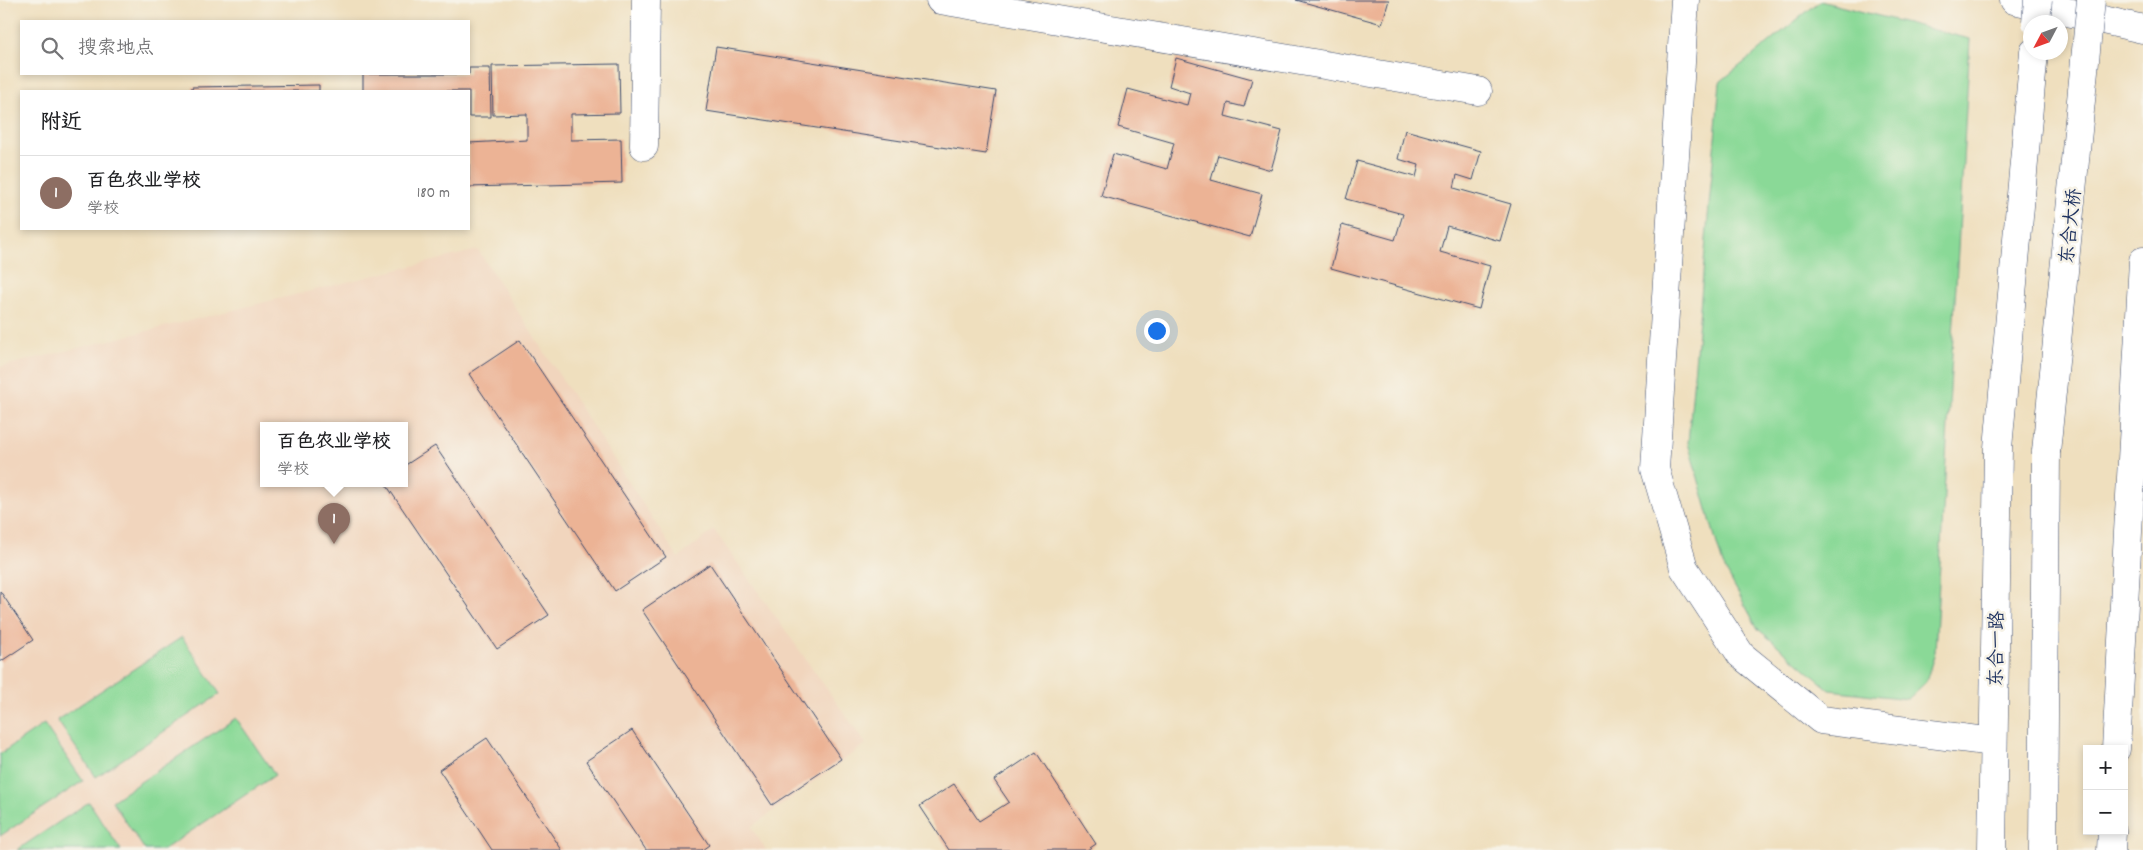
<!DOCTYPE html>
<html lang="zh">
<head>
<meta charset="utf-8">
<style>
	:root { --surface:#fff; --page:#f2f2f2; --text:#202124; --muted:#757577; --line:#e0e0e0; --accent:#c8321e }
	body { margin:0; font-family:Dekko,"LXGW WenKai TC",sans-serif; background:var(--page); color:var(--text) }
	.controls { position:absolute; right:15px; bottom:15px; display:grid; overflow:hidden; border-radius:0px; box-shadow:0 2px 8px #0003 }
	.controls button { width:45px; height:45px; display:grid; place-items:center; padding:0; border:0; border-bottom:1px solid var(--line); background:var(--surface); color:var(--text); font:25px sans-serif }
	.compass { position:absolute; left:2023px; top:15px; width:45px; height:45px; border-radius:50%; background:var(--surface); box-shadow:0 2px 8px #0003; rotate:229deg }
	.you { position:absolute; left:1156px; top:330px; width:18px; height:18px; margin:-12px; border:4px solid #fff; border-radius:50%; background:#1a73e8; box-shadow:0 0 0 8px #1a73e833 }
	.badge { display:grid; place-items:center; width:32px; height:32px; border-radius:50%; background:var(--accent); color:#fff; font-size:16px; font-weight:700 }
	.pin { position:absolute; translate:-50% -41px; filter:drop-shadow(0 1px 2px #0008) }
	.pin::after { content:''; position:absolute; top:26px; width:18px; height:15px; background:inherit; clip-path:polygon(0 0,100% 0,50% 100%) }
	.popup { position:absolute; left:260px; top:422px; width:148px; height:65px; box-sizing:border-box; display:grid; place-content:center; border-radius:0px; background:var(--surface); filter:drop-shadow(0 1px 4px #0005); font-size:16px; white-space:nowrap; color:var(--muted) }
	.popup b { font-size:19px; color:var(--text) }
	.popup::after { content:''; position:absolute; left:50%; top:100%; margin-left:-10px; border:10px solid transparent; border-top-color:var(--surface) }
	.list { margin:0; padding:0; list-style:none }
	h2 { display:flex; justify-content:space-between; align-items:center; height:65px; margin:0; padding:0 20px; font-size:21px }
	h2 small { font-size:16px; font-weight:400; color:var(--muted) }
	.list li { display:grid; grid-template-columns:32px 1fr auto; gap:15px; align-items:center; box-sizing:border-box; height:75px; padding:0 20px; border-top:1px solid var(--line) }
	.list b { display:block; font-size:19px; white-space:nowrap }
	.list p { margin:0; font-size:16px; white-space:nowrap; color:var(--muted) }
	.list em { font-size:16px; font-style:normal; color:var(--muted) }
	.icon { flex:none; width:28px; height:28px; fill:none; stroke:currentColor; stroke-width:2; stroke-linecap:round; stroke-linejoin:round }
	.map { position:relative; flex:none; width:2143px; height:850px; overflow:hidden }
	.search { position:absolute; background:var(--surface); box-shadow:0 2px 8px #0003; left:20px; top:20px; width:450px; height:55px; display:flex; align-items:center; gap:12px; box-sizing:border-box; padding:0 18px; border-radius:0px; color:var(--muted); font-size:19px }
	.panel { position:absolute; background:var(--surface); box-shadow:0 2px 8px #0003; left:20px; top:90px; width:450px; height:140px; border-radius:0px }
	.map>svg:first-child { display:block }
	.built { fill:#f1d5bd; fill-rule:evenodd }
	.green { fill:#8ad997; stroke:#52847a }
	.building { fill:#ecb395 }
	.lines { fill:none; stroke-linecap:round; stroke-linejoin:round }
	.minor-casing { stroke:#3b496c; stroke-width:29 }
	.major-casing { stroke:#3b496c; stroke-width:29 }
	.minor { stroke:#fff; stroke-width:28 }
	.major { stroke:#fff; stroke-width:28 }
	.major-bridge-casing { stroke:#3b496c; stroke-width:29; stroke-linecap:butt }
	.major-bridge { stroke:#fff; stroke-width:28 }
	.labels { text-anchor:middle; stroke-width:5; stroke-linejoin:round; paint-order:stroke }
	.street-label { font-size:19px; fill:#1b2f5e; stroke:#f7f3e8 }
</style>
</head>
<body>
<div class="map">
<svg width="2143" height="850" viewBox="0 0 2143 850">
	<rect width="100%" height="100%" fill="#f7f3e8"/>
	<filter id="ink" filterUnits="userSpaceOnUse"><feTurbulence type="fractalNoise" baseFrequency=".02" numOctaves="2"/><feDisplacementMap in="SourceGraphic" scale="10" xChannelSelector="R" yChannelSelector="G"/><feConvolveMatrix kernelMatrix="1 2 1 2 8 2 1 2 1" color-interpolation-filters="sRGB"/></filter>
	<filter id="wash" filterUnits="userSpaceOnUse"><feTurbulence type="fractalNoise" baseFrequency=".0096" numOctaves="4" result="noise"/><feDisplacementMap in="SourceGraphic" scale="20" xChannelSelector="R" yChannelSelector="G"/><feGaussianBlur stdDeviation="1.12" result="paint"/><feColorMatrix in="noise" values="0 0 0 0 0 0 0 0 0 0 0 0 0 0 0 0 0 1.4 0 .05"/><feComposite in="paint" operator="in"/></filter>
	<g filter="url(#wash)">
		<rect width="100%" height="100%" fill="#efdfbe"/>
		<path class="built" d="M478 250 678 558 714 530 866 744 751 827 766 850H0V367ZM264 425H404V483H264Z"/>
		<path class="green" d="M1820 1 1970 39 1935 652 1926 682 1908 699 1830 690 1758 629 1723 565 1688 443 1720 82Z
			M182 637 220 694 96 777 57 720Z
			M236 718 275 775 163 850H145L112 801Z
			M44 724 83 781 0 836V754Z
			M89 802 121 850H17Z"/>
		<g id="blocks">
			<path class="building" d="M1296 0H1389L1382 24Z
				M716 47 996 91 986 154 706 111Z
				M1176 58 1252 79 1244 107 1228 103 1225 116 1282 131 1271 170 1218 155 1211 180 1262 194 1250 237 1101 196 1113 154 1167 169 1174 143 1118 127 1128 89 1187 105 1190 93 1169 86Z
				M619 64 620 113 571 114V140L621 139 622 183 469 187V143L527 140V114L493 115 492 66Z
				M469 68H490L491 117H469V91H363V74H469Z
				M319 85V91H192V87Z
				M1405 130 1481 151 1473 180 1457 175 1454 188 1511 204 1500 241 1447 226 1440 252 1490 266 1479 309 1331 268 1342 225 1395 240 1403 214 1346 199 1357 161 1416 177 1419 165 1398 159Z
				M520 340 666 557 615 591 469 374Z
				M435 446 549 615 497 649 385 483H404V466Z
				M710 564 841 759 772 805 642 610Z
				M0 591 33 640 0 662Z
				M632 730 709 845 702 850H646L586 761Z
				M487 738 562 850H492L439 770Z
				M1036 752 1096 844 1087 850H949L920 806 954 784 979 821 1009 802 994 780Z"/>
		</g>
	</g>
	<g filter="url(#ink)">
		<use href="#blocks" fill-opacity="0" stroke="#3b496c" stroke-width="1"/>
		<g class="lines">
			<defs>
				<path id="minor" d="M940 0 1478 91
					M644 146 646 0"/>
				<path id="major" d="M1685 0 1655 469 1684 568 1741 655 1821 720 1993 742
					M2014 0 2143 29
					M2116 749 2143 261
					M1992 850 1998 448 2034 52
					M2043 850 2046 452
					M2111 850 2112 831"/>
			</defs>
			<use href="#minor" class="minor-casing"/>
			<use href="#major" class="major-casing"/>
			<use href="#minor" class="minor"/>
			<use href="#major" class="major"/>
			<defs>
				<path id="major-bridge" d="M2036 22 2038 0
					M2046 452 2091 0"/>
			</defs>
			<use href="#major-bridge" class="major-bridge-casing"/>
			<use href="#major-bridge" class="major-bridge"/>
		</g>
	</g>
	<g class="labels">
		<g class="street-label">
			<text transform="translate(2069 226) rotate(-84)" y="7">东合大桥</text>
			<text transform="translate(1995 649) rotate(-89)" y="7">东合一路</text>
		</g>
	</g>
</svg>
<div class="controls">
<button>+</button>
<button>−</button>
</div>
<svg class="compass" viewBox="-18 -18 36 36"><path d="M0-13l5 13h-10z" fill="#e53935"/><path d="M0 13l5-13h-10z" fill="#757577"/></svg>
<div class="you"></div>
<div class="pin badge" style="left:334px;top:544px;background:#8d6e63">1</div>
<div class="popup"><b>百色农业学校</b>学校</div>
<div class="search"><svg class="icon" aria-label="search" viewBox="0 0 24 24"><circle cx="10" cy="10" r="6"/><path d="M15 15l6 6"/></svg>搜索地点</div>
<section class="panel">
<h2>附近<small></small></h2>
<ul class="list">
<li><span class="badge" style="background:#8d6e63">1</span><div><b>百色农业学校</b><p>学校</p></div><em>180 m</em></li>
</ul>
</section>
</div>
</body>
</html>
